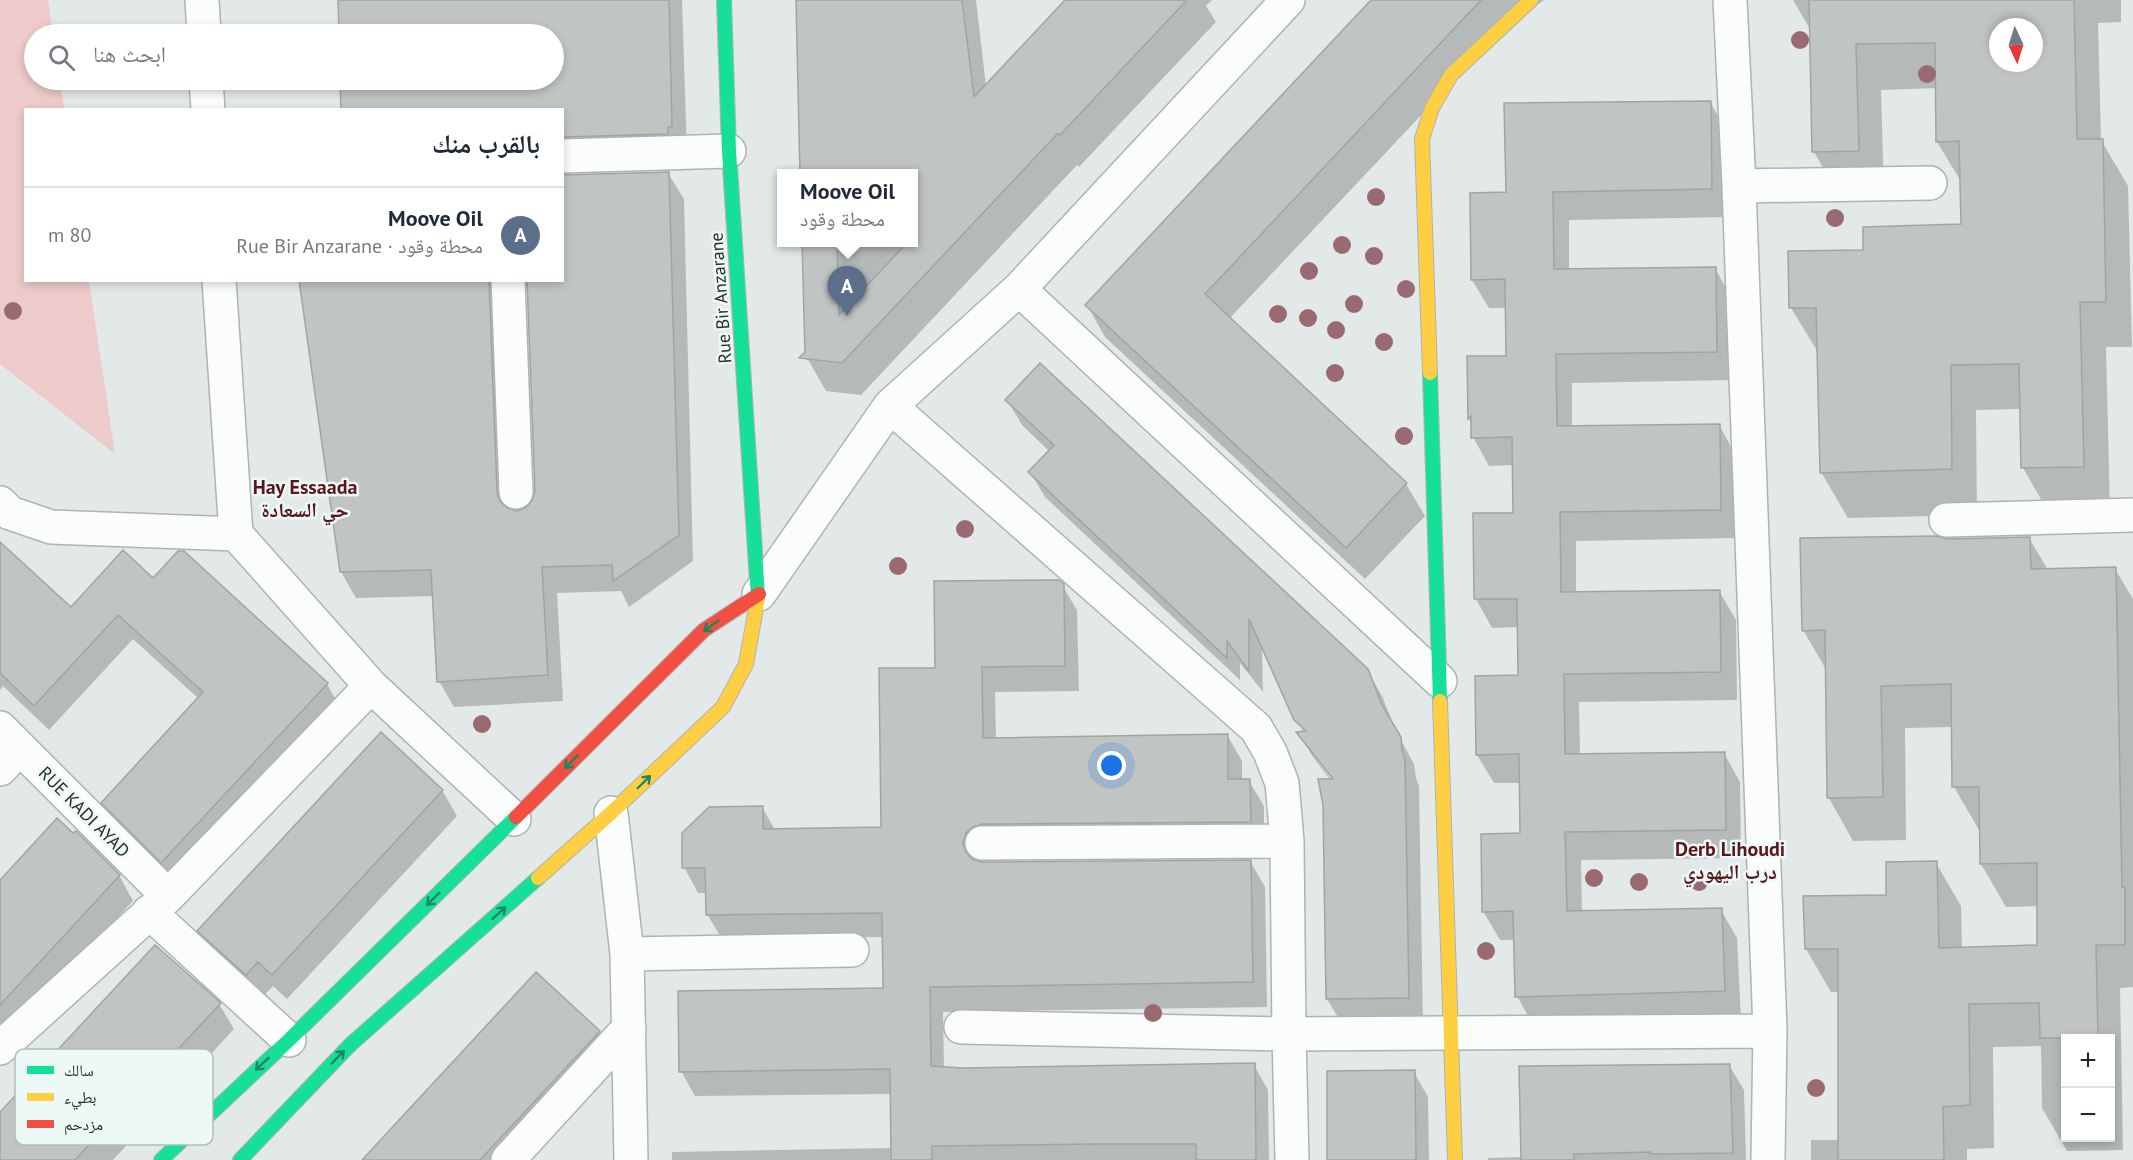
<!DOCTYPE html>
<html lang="ar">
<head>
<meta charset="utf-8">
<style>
	:root { --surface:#fff; --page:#f6f6f7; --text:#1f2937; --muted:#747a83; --line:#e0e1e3; --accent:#0f766e }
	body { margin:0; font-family:"PT Sans","Noto Naskh Arabic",sans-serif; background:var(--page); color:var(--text); direction:rtl }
	.controls { position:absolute; right:18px; bottom:18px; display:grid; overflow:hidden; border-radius:0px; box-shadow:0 3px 9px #0003 }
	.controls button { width:54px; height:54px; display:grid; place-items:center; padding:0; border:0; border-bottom:2px solid var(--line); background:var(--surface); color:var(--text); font:30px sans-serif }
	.compass { position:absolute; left:1989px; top:18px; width:54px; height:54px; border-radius:50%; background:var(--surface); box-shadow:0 3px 9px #0003; rotate:176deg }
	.you { position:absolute; left:1112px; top:766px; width:21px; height:21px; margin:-15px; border:4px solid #fff; border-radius:50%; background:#1a73e8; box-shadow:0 0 0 9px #1a73e833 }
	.badge { display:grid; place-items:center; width:39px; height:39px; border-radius:50%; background:var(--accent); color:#fff; font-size:20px; font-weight:700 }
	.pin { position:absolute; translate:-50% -50px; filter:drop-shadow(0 2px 3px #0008) }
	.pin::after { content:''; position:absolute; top:32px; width:21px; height:18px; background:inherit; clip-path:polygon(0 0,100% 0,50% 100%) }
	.popup { position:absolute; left:777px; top:169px; width:141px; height:78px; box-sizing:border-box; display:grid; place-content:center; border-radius:0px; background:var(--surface); filter:drop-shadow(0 2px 4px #0005); font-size:20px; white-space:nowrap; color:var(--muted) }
	.popup b { font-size:22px; color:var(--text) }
	.popup::after { content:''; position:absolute; left:50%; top:100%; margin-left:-12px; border:12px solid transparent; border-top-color:var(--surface) }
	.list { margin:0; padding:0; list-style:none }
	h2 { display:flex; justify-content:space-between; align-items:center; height:78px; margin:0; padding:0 24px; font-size:26px }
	h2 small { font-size:20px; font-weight:400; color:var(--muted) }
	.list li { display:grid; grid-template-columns:39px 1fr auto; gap:18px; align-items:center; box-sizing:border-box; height:96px; padding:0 24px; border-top:2px solid var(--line) }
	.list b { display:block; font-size:22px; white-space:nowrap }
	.list p { margin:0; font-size:20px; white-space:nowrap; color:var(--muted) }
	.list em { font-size:20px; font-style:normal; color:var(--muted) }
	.icon { flex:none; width:33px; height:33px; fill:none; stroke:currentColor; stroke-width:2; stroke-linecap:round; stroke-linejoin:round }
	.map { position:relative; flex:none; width:2133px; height:1160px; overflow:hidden; direction:ltr }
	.search { position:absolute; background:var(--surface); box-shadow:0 3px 9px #0003; left:24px; top:24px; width:540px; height:66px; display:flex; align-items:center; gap:15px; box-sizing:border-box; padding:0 21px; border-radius:33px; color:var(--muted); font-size:22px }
	.panel { position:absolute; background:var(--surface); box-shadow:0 3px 9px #0003; left:24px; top:108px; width:540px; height:174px; border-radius:0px; direction:rtl }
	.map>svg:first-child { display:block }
	.green { fill:#eccbca }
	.shadow { fill:#0003; fill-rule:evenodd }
	.building { fill:#c0c5c4; stroke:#a0a5a4; stroke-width:1.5; fill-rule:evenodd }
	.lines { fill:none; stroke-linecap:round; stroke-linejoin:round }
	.street-casing { stroke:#afb3b3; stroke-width:36 }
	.fast-casing { stroke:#afb3b3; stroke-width:16 }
	.slow-casing { stroke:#afb3b3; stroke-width:16 }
	.jam-casing { stroke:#afb3b3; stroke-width:16 }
	.street { stroke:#fbfcfc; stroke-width:33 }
	.fast { stroke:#16e098; stroke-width:14 }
	.slow { stroke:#ffcf43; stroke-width:14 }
	.jam { stroke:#f24e42; stroke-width:14 }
	.tree { fill:#9a6a73 }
	.oneway { stroke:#1f8662 }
	.labels { text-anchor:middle; stroke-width:5; stroke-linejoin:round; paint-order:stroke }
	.street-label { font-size:18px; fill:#282d2c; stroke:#edf9f7 }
	.neighbourhood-label { font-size:20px; font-weight:bold; fill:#5b161c; stroke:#edf9f7 }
	.key { fill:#edf9f7; stroke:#b2bcba; stroke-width:1.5 }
	.key-label { font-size:16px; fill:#282d2c }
</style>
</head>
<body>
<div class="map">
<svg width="2133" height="1160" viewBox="0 0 2133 1160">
	<rect width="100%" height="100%" fill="#e3e8e8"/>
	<path class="green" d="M0 0H48L53 34H34V80H60L64 109 26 110V280L89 281 115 454 0 364Z"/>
	<path class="shadow" d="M339 0H682L687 153 562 171V110H343L342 80H554V34H340Z
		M797 0H976L986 86 1067 0H1212L1206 6 1216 22 1079 167 1077 165 861 395 826 391 807 358 804 242H913V174Z
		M1374 0H1544L1493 39 1229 319 1406 484 1425 516 1365 579 1105 337 1087 305Z
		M1793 0H2121V22L2098 23 2101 140 2128 186 2132 347H2106L2110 512 2049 513 2023 468 2022 409 1976 410 1977 515 1848 518 1821 472 1819 354 1791 308 1865 251 1963 225 1962 183 1937 142V88L1881 90 1884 196 1840 197 1814 152 1810 29ZM1998 27H2034V63H1998Z
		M1710 102 1727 131 1728 217 1569 220V270L1715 268 1731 297 1732 380 1572 383V428L1719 425 1735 454 1736 538 1576 541V593L1719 591 1736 620 1737 700 1579 702 1580 755 1724 753 1740 782 1741 858 1581 860 1582 913 1721 910 1737 938 1741 1019 1533 1025 1517 996 1515 940H1500L1483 911 1521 835V783H1494L1477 755 1519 677V627L1492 628 1476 599 1515 514 1514 465 1489 466 1473 437 1472 424 1469 419V358L1507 357V308H1489L1472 280 1507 194Z
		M668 173 684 199 693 561 629 607 621 591 557 593 563 701 454 707 439 681 434 596 356 598 341 572 300 280H562ZM522 287 529 289 536 491 534 502 526 509 517 512 511 511 504 308Z
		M1007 400 1367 670 1382 696 1396 731 1414 764 1416 778 1419 786 1423 1022 1342 1024 1327 999 1331 781 1313 757 1299 733H1303L1301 728 1311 738 1313 735 1299 722V725L1296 720 1262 645 1263 692 1240 663V680L1045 497 1030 472 1050 452 1022 425ZM1314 756H1317L1339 784 1336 786Z
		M2029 538 2048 570 2115 569 2133 599V987L2120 988 2123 1150 2067 1151 2042 1108 2041 1046 1993 1047 1994 1148 1967 1149V1160H1811V1140H1839V992H1831L1806 949 1888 897 1936 863 1961 906 1962 949 2038 947V906L2006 907 1981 864V830H1979L1954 787 1953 727 1905 728 1906 840 1853 841 1829 798 1827 671 1803 630 1946 540ZM2066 1038H2110V1138H2066Z
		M0 544 71 609 154 580 327 684 341 709 176 887 117 828 103 803 199 699 133 639 49 730 3 686 0 690Z
		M1062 585 1077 610 1079 691 995 692 996 740 1227 735 1242 761V781H1249L1264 806V847L980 859 979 862 1250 861 1265 887 1267 1007 943 1012 944 1068 1254 1065 1268 1090 1269 1160H672V1152L892 1148V1094L695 1096 681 1071 885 989 884 937 722 939 707 914V893H698L684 867 762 807 775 830 883 828 936 670Z
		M442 790 457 816 287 999 273 986 261 999 213 956 199 931Z
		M74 836 119 875 133 901 0 1044V881Z
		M536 975 599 1032 613 1057 518 1160H364Z
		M219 1004 234 1029 113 1160H0V1114Z
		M1729 1065 1744 1090 1746 1160H1488V1158L1522 1157Z
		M1414 1072 1428 1097 1429 1160H1330Z"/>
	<path class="building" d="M338 0H669L672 127H668V134L562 137V110H341L340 80H554V34H339Z
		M796 0H962L974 97 1065 0H1187L1060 135 1058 133 842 363 799 358 805 352 802 243H837L839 315 907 243H913V174H800Z
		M1371 0H1481L1205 294 1407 483 1346 548 1085 305Z
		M1809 0H2074L2077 139H2103L2106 302H2080L2084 467 2021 468 2019 364 1951 365 1952 469 1820 473 1816 308H1789L1788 251 1863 250V227L1961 224 1959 141 1936 142 1935 43 1856 44 1859 151 1812 152ZM1998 27H2034V63H1998Z
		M1711 101 1712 189 1553 192 1554 269 1716 267 1717 352 1556 354 1557 426 1720 424 1721 510 1560 512 1561 592 1720 590 1721 672 1564 674 1565 754 1725 752 1726 830 1565 832 1567 911 1722 908 1725 991 1515 997 1513 911 1482 912 1481 834 1520 833 1519 754 1476 755 1475 676 1518 675 1517 599H1474L1473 513H1513L1512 437 1471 438V416L1468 419 1467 356H1506L1505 279 1471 280 1470 193 1506 192 1504 103Z
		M669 172 679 535 613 581 612 565 542 567 548 675 437 682 431 570 340 572 299 280H489L497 493 500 501 507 508 517 511 525 508 532 501 535 491 527 280H562V175Z
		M1040 363 1368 669 1382 705 1401 737 1402 751 1405 760 1409 998 1326 999 1323 805 1318 779H1333L1296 732 1306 731 1294 720 1249 619V671L1227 641V658L1028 472 1054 445 1005 400Z
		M1937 536 1947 539 2030 537 2031 569 2116 567 2122 887H2125V945H2096L2098 1038H2040L2039 1003 1969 1004 1970 1105 1943 1107 1944 1160H1838V949H1805L1803 896 1886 895V862L1937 861 1939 948 2037 945V863L1980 864 1979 787H1952L1951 684 1881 686 1883 797 1827 798 1825 630 1802 631 1800 538Z
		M0 542 71 607 123 550 153 578 178 551H184L328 683 161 863 101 803 203 692 118 615 34 706 0 673Z
		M1059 580 1064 584 1065 666 982 667 983 738 1228 734V779H1250L1251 822 982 824 973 827 966 833 963 843 966 852 972 859 982 862 1251 860 1253 982 930 987 931 1066 963 1068 1255 1063 1256 1160H1196V1144H1094L932 1146V1160H891L890 1069 679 1072 678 991 883 988 882 913 706 915 705 868H682V833L709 807 763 806V829L881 827 879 668H935L934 581Z
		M381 732 443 790 272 975 258 962 246 975 197 931Z
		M57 818 73 833 76 831 120 875 0 1005V880Z
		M155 945 221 1003 75 1160H0V1112Z
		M536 972 600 1031 480 1160H362Z
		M1730 1064 1733 1153 1650 1154V1152L1574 1154V1160H1521L1519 1066Z
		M1415 1070 1416 1160H1327V1071Z"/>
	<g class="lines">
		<defs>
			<path id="street" d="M202 0 204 34
				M1730 0 1739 186 1770 1031 1768 1160
				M206 80 208 110
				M562 156 729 151
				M1739 186 1930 183
				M219 280 236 534 371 686 514 819
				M508 280 516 492
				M1019 289 1440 681
				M890 406 1256 728 1270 752 1282 783 1287 841 1289 1034 1292 1160
				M0 503 10 513 51 527 236 534
				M1946 520 2133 515
				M759 594 890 406 1019 289 1288 0
				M0 728 168 896
				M0 769 20 748
				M611 813 627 954 631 1160
				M982 843 1287 841
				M149 912 289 1040
				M627 954 852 950
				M961 1027 1289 1034 1770 1031
				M0 1048 168 896 371 686
				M508 1160 629 1028"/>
			<path id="fast" d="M724 0 729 151 758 597
				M1430 373 1440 701
				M161 1160 289 1040 516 817
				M240 1160 350 1045 538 878"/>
			<path id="slow" d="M1430 373 1422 139 1432 108 1451 75 1531 0
				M1440 701 1455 1160
				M538 878 611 813 723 707 746 664 758 597"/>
			<path id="jam" d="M516 817 704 630 759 594"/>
		</defs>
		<use href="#street" class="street-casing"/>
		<use href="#fast" class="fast-casing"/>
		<use href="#slow" class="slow-casing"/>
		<use href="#jam" class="jam-casing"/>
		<use href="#street" class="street"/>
		<use href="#fast" class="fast"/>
		<use href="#slow" class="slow"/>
		<use href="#jam" class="jam"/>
	</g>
	<g class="tree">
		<circle cx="1800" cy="40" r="9"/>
		<circle cx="1927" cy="74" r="9"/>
		<circle cx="1376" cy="197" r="9"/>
		<circle cx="1835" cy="218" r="9"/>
		<circle cx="1342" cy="245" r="9"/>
		<circle cx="1374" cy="256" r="9"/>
		<circle cx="1309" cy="271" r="9"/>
		<circle cx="1406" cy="289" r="9"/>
		<circle cx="1354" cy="304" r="9"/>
		<circle cx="13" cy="311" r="9"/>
		<circle cx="1278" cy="314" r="9"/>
		<circle cx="1308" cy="318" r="9"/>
		<circle cx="1336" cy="330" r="9"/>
		<circle cx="1384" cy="342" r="9"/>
		<circle cx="1335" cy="373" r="9"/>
		<circle cx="1404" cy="436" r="9"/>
		<circle cx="965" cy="529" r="9"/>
		<circle cx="898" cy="566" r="9"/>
		<circle cx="482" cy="724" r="9"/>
		<circle cx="1594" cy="878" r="9"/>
		<circle cx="1639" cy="882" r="9"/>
		<circle cx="1699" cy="882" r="9"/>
		<circle cx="1486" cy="951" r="9"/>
		<circle cx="1153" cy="1013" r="9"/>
		<circle cx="1816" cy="1088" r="9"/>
	</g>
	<defs><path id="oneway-shaft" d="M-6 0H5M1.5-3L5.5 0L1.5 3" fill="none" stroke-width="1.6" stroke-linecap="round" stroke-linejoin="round" transform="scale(1.5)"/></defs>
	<g class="oneway">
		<use href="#oneway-shaft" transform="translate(711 626) rotate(145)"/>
		<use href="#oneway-shaft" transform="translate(571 762) rotate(135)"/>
		<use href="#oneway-shaft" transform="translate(644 782) rotate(-44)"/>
		<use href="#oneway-shaft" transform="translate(433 899) rotate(136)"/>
		<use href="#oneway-shaft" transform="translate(499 913) rotate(-42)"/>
		<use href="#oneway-shaft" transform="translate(338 1057) rotate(-46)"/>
		<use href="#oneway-shaft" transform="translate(262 1064) rotate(137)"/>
	</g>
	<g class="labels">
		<g class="street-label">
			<text transform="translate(721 298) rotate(-94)" y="6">Rue Bir Anzarane</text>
			<text transform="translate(84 812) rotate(45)" y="6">RUE KADI AYAD</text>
		</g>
		<g class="neighbourhood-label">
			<text x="305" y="494">Hay Essaada<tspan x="305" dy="23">حي السعادة</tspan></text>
			<text x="1730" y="856">Derb Lihoudi<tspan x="1730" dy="23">درب اليهودي</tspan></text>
		</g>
	</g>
	<rect x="15" y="1049" width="198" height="96" rx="9" class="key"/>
	<rect x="27" y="1066" width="27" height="8" fill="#16e098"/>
	<rect x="27" y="1093" width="27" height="8" fill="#ffcf43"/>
	<rect x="27" y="1120" width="27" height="8" fill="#f24e42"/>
	<g class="key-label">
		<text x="64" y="1076">سالك</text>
		<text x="64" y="1103">بطيء</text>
		<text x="64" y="1130">مزدحم</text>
	</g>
</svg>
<div class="controls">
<button>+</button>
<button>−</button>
</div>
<svg class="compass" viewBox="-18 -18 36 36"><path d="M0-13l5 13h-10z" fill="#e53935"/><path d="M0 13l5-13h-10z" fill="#747a83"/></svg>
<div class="you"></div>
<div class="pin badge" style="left:847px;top:316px;background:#5c6f8a">A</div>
<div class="popup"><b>Moove Oil</b>محطة وقود</div>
<div class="search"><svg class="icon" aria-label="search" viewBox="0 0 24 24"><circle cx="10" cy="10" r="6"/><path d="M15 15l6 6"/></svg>ابحث هنا</div>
<section class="panel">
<h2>بالقرب منك<small></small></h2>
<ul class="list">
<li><span class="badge" style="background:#5c6f8a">A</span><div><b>Moove Oil</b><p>محطة وقود · Rue Bir Anzarane</p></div><em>80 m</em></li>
</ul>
</section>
</div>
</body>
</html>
